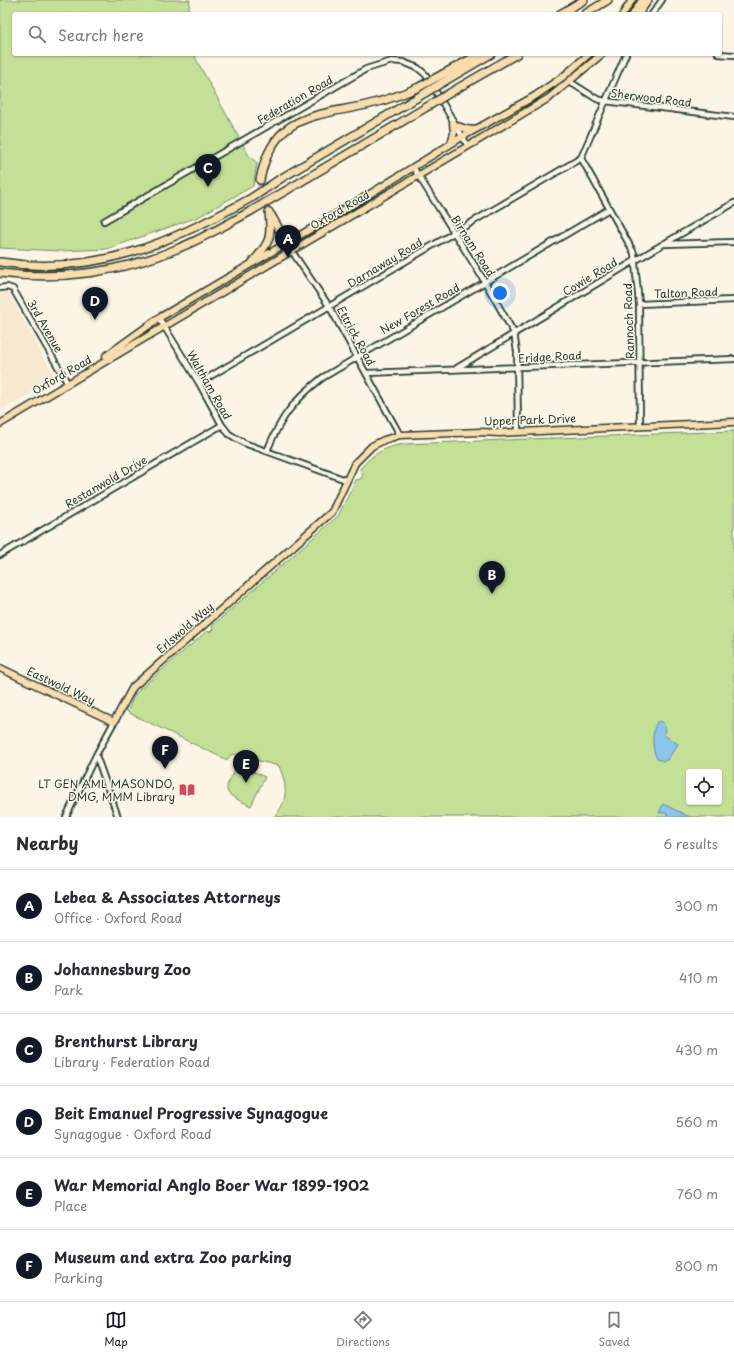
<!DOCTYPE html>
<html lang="en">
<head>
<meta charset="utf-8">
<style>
	:root { --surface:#fff; --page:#f2f2f3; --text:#2b2b33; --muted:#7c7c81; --line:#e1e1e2; --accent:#111827 }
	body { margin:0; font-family:"Playpen Sans",sans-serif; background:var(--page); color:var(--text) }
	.controls { position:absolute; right:12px; bottom:12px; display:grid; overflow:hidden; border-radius:4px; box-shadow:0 1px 3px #0004 }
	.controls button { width:36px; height:36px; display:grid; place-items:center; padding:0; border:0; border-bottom:1px solid var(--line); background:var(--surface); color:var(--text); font:20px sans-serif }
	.you { position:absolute; left:500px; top:293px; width:14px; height:14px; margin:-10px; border:3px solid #fff; border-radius:50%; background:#1a73e8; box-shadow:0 0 0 6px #1a73e833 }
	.badge { display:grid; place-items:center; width:26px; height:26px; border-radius:50%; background:var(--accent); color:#fff; font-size:13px; font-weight:700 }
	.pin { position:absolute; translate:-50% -33px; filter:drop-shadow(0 1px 2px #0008) }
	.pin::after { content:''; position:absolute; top:21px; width:14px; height:12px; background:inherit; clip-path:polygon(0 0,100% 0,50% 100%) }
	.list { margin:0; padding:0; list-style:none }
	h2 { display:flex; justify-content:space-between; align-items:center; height:52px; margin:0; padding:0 16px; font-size:17px }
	h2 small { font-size:13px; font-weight:400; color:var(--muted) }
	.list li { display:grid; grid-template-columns:26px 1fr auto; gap:12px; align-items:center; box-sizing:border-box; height:72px; padding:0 16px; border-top:1px solid var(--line) }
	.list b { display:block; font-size:15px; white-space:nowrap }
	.list p { margin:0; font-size:13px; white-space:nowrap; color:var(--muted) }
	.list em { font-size:13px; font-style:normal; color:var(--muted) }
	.icon { flex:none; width:22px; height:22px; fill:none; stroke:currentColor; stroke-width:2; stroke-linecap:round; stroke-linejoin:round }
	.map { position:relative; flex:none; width:734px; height:817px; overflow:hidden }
	.search { position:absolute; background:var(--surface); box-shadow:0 1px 3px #0004; left:12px; right:12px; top:12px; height:44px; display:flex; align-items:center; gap:10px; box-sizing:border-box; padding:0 14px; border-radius:4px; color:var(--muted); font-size:15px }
	.sheet { height:484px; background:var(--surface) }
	nav { display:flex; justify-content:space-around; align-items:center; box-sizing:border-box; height:56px; border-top:1px solid var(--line); background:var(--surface); font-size:11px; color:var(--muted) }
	nav a { display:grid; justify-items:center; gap:2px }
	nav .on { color:var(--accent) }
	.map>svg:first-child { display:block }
	.built { fill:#f7e8cf }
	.green { fill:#c4e097; stroke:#728e66; fill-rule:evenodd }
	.water { fill:#8cc4eb; stroke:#608ea2 }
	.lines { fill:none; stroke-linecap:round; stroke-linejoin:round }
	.highway-tunnel { stroke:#d0d0c2; stroke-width:7; stroke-dasharray:7 3.5; stroke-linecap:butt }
	.minor-casing { stroke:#1f3d34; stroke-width:8 }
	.major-casing { stroke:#1f3d34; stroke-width:9 }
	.highway-casing { stroke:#1f3d34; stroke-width:10 }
	.minor { stroke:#fcf5e5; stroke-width:4.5 }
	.major { stroke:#fcdcac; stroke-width:6 }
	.highway { stroke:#fcdcac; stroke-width:7 }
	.highway-bridge-casing { stroke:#1f3d34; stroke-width:10; stroke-linecap:butt }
	.highway-bridge { stroke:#fcdcac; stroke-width:7 }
	.labels { text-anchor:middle; stroke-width:3; stroke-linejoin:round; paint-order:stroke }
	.street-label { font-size:11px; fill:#1f3d34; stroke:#fcf5e5 }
	.poi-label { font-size:11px; fill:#1f3d34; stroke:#fcf5e5; text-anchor:end }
</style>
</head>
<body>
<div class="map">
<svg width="734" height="817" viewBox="0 0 734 817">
	<rect width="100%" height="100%" fill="#fcf5e5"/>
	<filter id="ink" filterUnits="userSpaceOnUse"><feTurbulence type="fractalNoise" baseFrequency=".025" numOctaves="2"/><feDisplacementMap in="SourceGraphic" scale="8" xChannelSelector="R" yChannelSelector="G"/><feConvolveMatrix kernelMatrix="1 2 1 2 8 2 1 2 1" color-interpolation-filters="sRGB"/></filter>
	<g filter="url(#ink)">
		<path class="built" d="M6 289 56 378 0 411V293Z"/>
		<path class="green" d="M0 0H190L188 14H14V54H195L196 59 249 156 257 163 253 186 198 217 107 249 61 251 0 248Z
			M734 431V817H274C289 800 287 785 279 766L232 754 227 760 127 712 134 696 140 689 207 631 210 632 213 629 212 626 338 516 356 480 361 479 363 474 360 469C372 454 385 447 404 444ZM689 772H719V802H689Z
			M237 764 265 777 251 806C220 791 223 794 237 764Z"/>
		<path class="water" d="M660 721 665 726 664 735 678 744 668 759 664 761 657 759C652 750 651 731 657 722Z
			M663 804 690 817H668L666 813H659Z"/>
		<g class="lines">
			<path class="highway-tunnel" d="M260 180 261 190 268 208"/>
			<defs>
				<path id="minor" d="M652 14 662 0
					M718 54 734 55
					M570 82 597 99 605 101 734 117
					M581 158 634 253 639 304 640 426
					M581 158 626 54
					M413 167 485 282 514 333 517 352 518 431
					M104 221 366 69 392 61 403 62 418 68 426 75 468 146
					M665 244 734 242
					M291 250 329 306 400 435
					M0 288 7 287 13 289 68 384
					M639 304 734 300
					M159 318 199 383 222 425 229 434 244 443 346 480
					M457 368 636 260 734 203
					M367 373 734 359
					M199 383 581 158
					M267 451C281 417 293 401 322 378L609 209
					M0 555 222 425
					M114 722 96 755 118 817
					M66 817 96 755"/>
				<path id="major" d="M623 14 632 0
					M633 14 642 0
					M455 125 466 129 474 130
					M451 143 454 133 453 123
					M106 356 159 318 360 200 462 137 535 96 564 76 589 54
					M0 424 549 98 602 54
					M0 668 114 722 133 687 332 512 355 463 372 446 384 440 400 435 481 432 499 433 734 422"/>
				<path id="highway" d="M560 14 584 0
					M585 14 608 0
					M638 14 648 0
					M443 74 480 54
					M445 81 491 54
					M458 88 517 54
					M280 179 425 93
					M260 180C273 112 316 117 370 104 388 100 403 94 419 87
					M287 190 425 108
					M271 215 291 250
					M0 262C95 277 173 242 253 197
					M253 262C270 242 272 238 269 212
					M0 273C60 281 123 272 179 248 204 238 227 224 251 211"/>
			</defs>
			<use href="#minor" class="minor-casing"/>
			<use href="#major" class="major-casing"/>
			<use href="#highway" class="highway-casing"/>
			<use href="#minor" class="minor"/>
			<use href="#major" class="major"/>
			<use href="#highway" class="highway"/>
			<defs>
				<path id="highway-bridge" d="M419 87 443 74
					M425 93 445 81
					M425 108 458 88
					M253 197 280 179
					M251 211 287 190"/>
			</defs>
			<use href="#highway-bridge" class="highway-bridge-casing"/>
			<use href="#highway-bridge" class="highway-bridge"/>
		</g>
	</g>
	<defs>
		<symbol id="library-bare" viewBox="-9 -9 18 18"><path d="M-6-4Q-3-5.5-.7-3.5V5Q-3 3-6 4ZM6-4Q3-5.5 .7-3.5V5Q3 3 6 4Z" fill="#d1495b" stroke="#fcf5e5" stroke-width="2.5" paint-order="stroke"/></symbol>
	</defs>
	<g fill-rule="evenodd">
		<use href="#library-bare" x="176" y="779" width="22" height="22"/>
	</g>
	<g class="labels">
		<g class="street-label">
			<text transform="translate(651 98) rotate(7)" y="4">Sherwood Road</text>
			<text transform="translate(295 100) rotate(-30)" y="4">Federation Road</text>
			<text transform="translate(340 210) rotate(-30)" y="4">Oxford Road</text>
			<text transform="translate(473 246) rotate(57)" y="4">Birnam Road</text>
			<text transform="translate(385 263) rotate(-31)" y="4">Darnaway Road</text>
			<text transform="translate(590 277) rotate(-31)" y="4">Cowie Road</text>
			<text transform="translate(686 293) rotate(-2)" y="4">Talton Road</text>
			<text transform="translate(420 309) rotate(-30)" y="4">New Forest Road</text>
			<text transform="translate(629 321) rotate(-92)" y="4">Rannoch Road</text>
			<text transform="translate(45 326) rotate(60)" y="4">3rd Avenue</text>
			<text transform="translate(356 336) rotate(61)" y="4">Ettrick Road</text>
			<text transform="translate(550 357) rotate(-3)" y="4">Eridge Road</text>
			<text transform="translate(62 375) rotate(-30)" y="4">Oxford Road</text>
			<text transform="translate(209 385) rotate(60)" y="4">Waltham Road</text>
			<text transform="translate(530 420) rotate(-2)" y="4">Upper Park Drive</text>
			<text transform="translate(106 482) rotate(-30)" y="4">Restanwold Drive</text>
			<text transform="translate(185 628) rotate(-41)" y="4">Erlswold Way</text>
			<text transform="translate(61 686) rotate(25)" y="4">Eastwold Way</text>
		</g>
		<g class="poi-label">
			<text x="175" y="788">LT GEN AML MASONDO,<tspan x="175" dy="13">DMG, MMM Library</tspan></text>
		</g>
	</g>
</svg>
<div class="controls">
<button><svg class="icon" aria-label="locate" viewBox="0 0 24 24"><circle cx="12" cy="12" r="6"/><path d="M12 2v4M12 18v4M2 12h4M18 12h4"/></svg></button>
</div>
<div class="you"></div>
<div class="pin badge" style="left:288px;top:258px">A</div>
<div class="pin badge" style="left:492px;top:594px">B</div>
<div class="pin badge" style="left:208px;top:187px">C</div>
<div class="pin badge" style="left:95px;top:320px">D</div>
<div class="pin badge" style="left:246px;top:783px">E</div>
<div class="pin badge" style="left:165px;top:769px">F</div>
<div class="search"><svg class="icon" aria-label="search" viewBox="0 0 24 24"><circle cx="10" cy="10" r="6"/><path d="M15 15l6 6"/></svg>Search here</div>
</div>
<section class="sheet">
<h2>Nearby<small>6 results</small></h2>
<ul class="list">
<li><span class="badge">A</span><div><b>Lebea &amp; Associates Attorneys</b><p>Office · Oxford Road</p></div><em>300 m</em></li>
<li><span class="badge">B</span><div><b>Johannesburg Zoo</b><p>Park</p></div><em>410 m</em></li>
<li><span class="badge">C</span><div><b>Brenthurst Library</b><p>Library · Federation Road</p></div><em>430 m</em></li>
<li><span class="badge">D</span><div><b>Beit Emanuel Progressive Synagogue</b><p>Synagogue · Oxford Road</p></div><em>560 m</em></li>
<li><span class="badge">E</span><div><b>War Memorial Anglo Boer War 1899-1902</b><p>Place</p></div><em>760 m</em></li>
<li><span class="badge">F</span><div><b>Museum and extra Zoo parking</b><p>Parking</p></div><em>800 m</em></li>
</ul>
</section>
<nav>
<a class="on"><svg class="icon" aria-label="map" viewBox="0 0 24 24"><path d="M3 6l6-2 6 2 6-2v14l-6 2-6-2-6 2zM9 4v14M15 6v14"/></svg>Map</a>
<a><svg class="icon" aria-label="directions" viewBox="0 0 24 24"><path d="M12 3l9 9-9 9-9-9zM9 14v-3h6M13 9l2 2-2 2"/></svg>Directions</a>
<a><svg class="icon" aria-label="saved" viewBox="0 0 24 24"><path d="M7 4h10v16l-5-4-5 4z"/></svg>Saved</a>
</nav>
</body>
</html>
